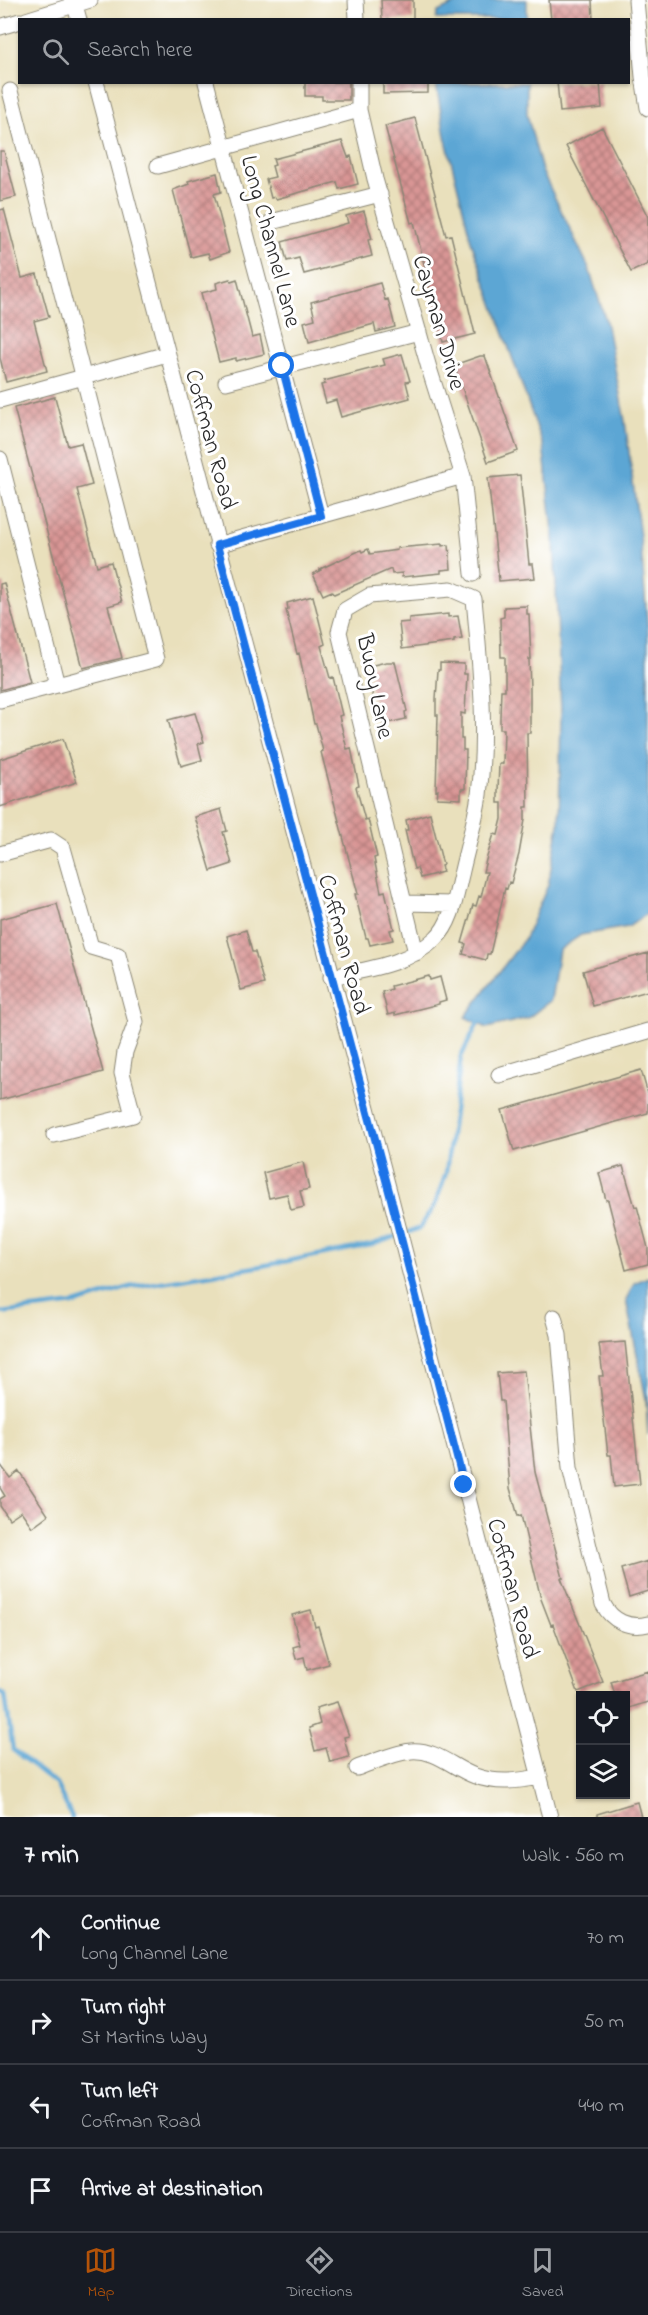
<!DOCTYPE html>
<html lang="en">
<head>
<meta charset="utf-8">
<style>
	:root { --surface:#171b24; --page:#20242c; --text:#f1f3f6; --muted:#9ea1a6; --line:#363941; --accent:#b45309 }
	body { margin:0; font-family:"Indie Flower",sans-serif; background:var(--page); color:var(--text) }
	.controls { position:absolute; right:18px; bottom:18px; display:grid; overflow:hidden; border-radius:0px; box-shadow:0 2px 4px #0004 }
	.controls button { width:54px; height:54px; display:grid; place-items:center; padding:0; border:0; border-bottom:2px solid var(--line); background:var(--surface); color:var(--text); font:30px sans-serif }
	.stop { position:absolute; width:18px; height:18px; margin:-14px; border:4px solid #1a73e8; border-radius:50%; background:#fff }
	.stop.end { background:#1a73e8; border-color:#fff; box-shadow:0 2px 6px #0008 }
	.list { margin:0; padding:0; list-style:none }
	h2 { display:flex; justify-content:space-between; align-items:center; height:78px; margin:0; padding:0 24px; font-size:26px }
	h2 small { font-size:20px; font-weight:400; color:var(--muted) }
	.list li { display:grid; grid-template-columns:39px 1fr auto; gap:18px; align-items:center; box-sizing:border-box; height:84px; padding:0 24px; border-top:2px solid var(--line) }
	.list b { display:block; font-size:22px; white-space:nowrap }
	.list p { margin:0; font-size:20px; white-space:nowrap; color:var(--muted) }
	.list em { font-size:20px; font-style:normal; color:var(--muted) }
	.icon { flex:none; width:33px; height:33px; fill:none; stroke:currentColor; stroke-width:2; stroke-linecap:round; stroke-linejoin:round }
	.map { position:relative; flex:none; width:648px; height:1817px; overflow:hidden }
	.search { position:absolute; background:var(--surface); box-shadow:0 2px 4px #0004; left:18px; right:18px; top:18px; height:66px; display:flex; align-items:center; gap:15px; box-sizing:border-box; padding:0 21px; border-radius:0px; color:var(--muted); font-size:22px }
	.sheet { height:414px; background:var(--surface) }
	nav { display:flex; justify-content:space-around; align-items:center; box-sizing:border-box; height:84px; border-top:2px solid var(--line); background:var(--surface); font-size:16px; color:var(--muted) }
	nav a { display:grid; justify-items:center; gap:3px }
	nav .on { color:var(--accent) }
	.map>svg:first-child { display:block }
	.water { fill:#5ca6d4; stroke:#446880; stroke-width:1.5 }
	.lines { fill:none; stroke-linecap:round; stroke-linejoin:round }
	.stream { stroke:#5ca6d4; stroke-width:4.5 }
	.building { fill:url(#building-cross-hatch) }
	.minor-casing { stroke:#8a8674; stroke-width:17 }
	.minor { stroke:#fff; stroke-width:15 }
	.route { stroke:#1a73e8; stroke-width:8 }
	.labels { text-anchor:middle; stroke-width:6; stroke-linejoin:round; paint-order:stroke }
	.street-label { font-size:24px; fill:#2b2b2b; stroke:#fff }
</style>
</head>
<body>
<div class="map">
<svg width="648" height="1817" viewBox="0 0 648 1817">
	<defs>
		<pattern id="building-cross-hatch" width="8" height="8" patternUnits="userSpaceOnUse" patternTransform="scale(1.5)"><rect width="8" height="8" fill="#d99695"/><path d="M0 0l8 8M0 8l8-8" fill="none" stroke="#b07b7a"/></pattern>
	</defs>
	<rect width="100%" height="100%" fill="#fff"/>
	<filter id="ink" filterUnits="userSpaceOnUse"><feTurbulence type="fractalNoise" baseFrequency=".0167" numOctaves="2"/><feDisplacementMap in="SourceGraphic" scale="12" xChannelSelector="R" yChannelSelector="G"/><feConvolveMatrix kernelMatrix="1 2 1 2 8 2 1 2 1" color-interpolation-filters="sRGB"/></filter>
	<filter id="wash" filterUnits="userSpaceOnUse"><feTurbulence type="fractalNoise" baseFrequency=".008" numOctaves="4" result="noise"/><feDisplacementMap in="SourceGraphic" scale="24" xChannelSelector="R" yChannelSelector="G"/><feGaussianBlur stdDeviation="1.35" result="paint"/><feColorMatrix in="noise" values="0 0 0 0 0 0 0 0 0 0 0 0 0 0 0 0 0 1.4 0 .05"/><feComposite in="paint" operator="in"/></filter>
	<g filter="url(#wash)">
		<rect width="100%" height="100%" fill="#e9e0bc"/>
		<path class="water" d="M463 0H527V19H436L438 12Z
			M436 83H527V114L542 171 588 266 606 321 625 421 641 544 648 634V913L628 927 581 935 559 950 551 1000 528 1018 487 1028 465 1017 525 938 548 885 559 824 561 712 554 540 543 445 471 241 445 136Z
			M648 1277V1435L646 1399 626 1300 634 1283Z"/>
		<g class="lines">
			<path class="stream" d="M0 1313 75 1304 130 1287 256 1267 371 1245 420 1228 435 1205 446 1173 461 1057 479 1020
				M0 1692 5 1695 13 1750 56 1784 72 1817"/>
		</g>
		<g id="blocks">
			<path class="building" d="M381 0H413V20H382Z
				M549 0H592L593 20H551Z
				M305 82H349V100H322V96H305Z
				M383 82H428V93L383 94Z
				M557 82H600L602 108 560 112Z
				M415 118 446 236 451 235 475 334 443 342 414 222 411 223 385 126Z
				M602 127 648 217V264L631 272 566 146Z
				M342 141 348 157 351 156 358 184 339 189 337 182 276 199 275 197 271 198 266 179 275 177 272 166 275 165 273 159Z
				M0 151H4L16 197 0 201Z
				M217 173 221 192 214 194 229 252 210 259 208 253 191 257 173 190 189 184 188 181Z
				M4 209 22 278 37 274 49 317 34 321 47 371 6 382 0 358V210Z
				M364 211 372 239 368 240 372 256 304 274 299 258 287 261 282 242 348 223 346 216Z
				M230 279 231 281 237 279 252 337 260 335 264 354 236 361V358L219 362 201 293 217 289 216 283Z
				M380 283 385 300 388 299 395 327 376 332 374 324 309 342 304 322 315 319 311 302Z
				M402 354 410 381 406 382 410 398 341 417 336 400 326 403 321 385 325 384 324 381 385 365 383 359Z
				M480 356H485L518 451 488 462 454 365Z
				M55 397 68 446 81 443 92 485 77 489 97 566 111 562 122 602 108 606 122 658 83 668 14 408Z
				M520 475 529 564H533L535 578 499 581 488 478Z
				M442 544V546L449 545 451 569 441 570V573L402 577V573L392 574 391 569 334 594 332 591 323 595 313 574 321 570 320 569 361 550 362 552 368 549 370 554 397 550V548Z
				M4 583 30 682 0 690V584Z
				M313 596 325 644 321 646 330 678 333 677 342 715 339 716 347 749 351 748 359 786 356 787 365 820 368 819 377 857 374 858 376 868 381 892 385 891 394 929 390 930 393 940 370 945 368 938H366L355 894H358L321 752 323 751 316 724H314L299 653 297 654 286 610 288 609 287 603Z
				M527 606V614H529L531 659H529L530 689V733H527L528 807H525V820L519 854 511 883 509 882 507 889 505 888 490 954H487L486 960 463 954 466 944 462 943 473 905 476 906 479 896 481 897 487 872H483L486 860 494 834 498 835 502 819V803H498V791L499 764H503L504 729H500V717L501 690H505V657H501L500 618 504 617V607Z
				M448 614V617L458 616 462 639 454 640V642L402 649 399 623 409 622V618Z
				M386 662H395L407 711 405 712 406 719 383 724 381 714 377 715 368 677 372 676 369 666Z
				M440 663 464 664V674H467L465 714 461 713V739H463V750H466L465 789H461V799L437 798 438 790 436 791 438 715H436V699L438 670H440Z
				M195 713 204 742 198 744 202 760 181 766 168 720Z
				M63 739 77 782 0 807V759Z
				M221 809 227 831 223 832 232 864 211 871 195 817Z
				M430 813 443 865 441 866 443 872 420 878 417 868 414 869 411 857 405 830H408L406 820Z
				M57 904 103 1072 0 1100V919Z
				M246 930 252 952H255L264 984 241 990 227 936Z
				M648 953V991L593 1006 583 971Z
				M429 976 430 980 440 977 446 1000 439 1002V1004L395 1015V1013L388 1015 382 992 392 989 391 986Z
				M641 1070 648 1094V1113L514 1151 502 1110Z
				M303 1162 309 1189 300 1191 304 1207 291 1210 287 1194 269 1198 263 1173Z
				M623 1166 635 1207 637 1206 648 1248V1264L626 1270 608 1200H606L599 1173Z
				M625 1342 640 1484 614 1487 611 1455H608L599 1376H603L599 1344Z
				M524 1371 535 1472 563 1578H561L603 1682 578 1692 553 1624 551 1625 541 1599 521 1515 518 1516 510 1488 503 1401H500L497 1373Z
				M0 1464 10 1478 19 1471 48 1515 32 1527 21 1511 9 1519 0 1506V1499L5 1496 0 1488Z
				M648 1561V1591L629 1597 621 1569Z
				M311 1610 315 1627 318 1626 329 1664 307 1670 304 1657 296 1659 293 1647 300 1645 292 1615Z
				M648 1671V1702L626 1709V1695H615L611 1682Z
				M337 1702 349 1736 344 1737 349 1757 330 1762 326 1748 315 1751 309 1728 320 1724 316 1708Z
				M637 1802 641 1817H597V1814Z"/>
		</g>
	</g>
	<g filter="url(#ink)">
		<use href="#blocks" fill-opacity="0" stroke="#8a8674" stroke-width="1.5"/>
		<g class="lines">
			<defs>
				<path id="minor" d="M356 0 357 20
					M636 0 643 77 648 108
					M75 5 79 20
					M26 20 90 0
					M0 27 20 21
					M96 82 390 1195 550 1817
					M206 82 321 516
					M359 82V110L375 179 429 368 463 476 473 574
					M158 166 359 110
					M271 222 380 194
					M226 382 419 332
					M0 400 167 354
					M0 459 57 685
					M217 545 463 476
					M0 700 156 659 10 91
					M0 854 51 840 63 848 91 947 118 955 136 1022 125 1052 122 1073 133 1115 54 1135
					M404 903 453 904
					M331 977C367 969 408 965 436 938 452 923 456 895 461 875 467 848 475 822 479 795 487 730 480 664 474 599L451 589 369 596 345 610 339 632 416 953
					M499 1075 648 1031
					M554 1317 559 1335 570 1468 603 1604C612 1621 629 1629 648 1624
					M357 1768C374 1762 393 1753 411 1751 436 1749 453 1768 475 1776 498 1784 517 1781 540 1777"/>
			</defs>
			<use href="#minor" class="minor-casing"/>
			<use href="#minor" class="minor"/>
		</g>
	</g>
	<g class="lines" filter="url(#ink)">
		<path class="route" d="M282 366 321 516 217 545 390 1195 464 1485"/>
	</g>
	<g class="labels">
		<g class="street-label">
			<text transform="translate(272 241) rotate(75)" y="8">Long Channel Lane</text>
			<text transform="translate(440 322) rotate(74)" y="8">Cayman Drive</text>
			<text transform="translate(212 439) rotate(75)" y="8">Coffman Road</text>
			<text transform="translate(376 686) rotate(78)" y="8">Buoy Lane</text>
			<text transform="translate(345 944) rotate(75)" y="8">Coffman Road</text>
			<text transform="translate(514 1588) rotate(75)" y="8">Coffman Road</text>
		</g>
	</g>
</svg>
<div class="controls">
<button><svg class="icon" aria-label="locate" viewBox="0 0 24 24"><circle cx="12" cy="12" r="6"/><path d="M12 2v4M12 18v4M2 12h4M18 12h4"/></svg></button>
<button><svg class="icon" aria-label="layers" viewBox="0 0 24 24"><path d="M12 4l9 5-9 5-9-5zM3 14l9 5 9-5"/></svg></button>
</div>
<div class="stop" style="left:282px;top:366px"></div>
<div class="stop end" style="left:464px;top:1485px"></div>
<div class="search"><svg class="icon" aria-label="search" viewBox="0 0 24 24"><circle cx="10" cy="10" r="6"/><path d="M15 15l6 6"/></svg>Search here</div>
</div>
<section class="sheet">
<h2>7 min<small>Walk · 560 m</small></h2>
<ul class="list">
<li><svg class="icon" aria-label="ahead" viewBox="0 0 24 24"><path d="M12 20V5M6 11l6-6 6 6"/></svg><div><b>Continue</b><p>Long Channel Lane</p></div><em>70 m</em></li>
<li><svg class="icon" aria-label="right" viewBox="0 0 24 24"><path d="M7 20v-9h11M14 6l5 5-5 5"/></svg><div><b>Turn right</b><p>St Martins Way</p></div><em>50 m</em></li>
<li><svg class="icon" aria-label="left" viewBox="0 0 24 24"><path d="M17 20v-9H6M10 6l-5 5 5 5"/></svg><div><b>Turn left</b><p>Coffman Road</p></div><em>440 m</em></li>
<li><svg class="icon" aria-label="arrive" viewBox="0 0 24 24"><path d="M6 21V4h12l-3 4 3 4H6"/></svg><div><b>Arrive at destination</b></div></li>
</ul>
</section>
<nav>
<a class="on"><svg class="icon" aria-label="map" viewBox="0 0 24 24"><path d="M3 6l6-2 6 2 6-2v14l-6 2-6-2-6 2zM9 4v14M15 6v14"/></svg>Map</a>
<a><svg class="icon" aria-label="directions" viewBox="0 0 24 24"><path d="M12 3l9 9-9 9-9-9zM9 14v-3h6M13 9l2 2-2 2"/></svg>Directions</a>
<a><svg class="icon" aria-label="saved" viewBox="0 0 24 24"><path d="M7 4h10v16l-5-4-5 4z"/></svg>Saved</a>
</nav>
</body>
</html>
